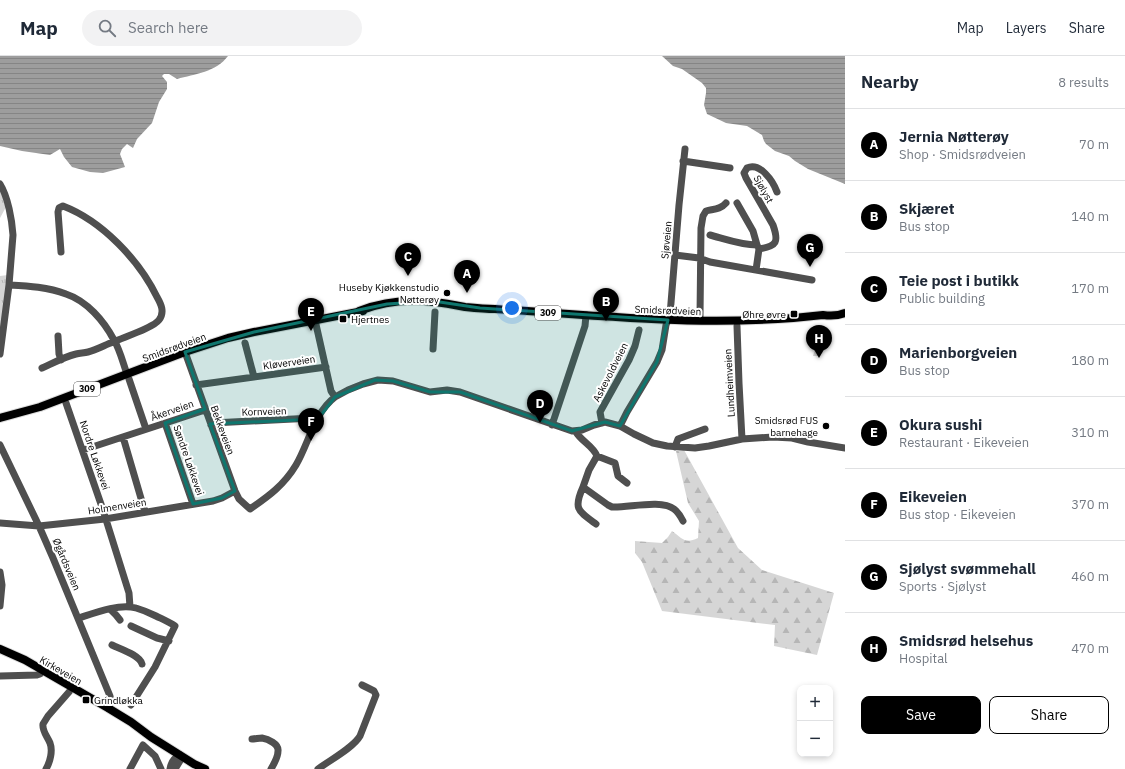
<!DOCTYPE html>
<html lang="en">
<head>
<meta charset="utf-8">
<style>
	:root { --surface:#fff; --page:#f2f2f3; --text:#1f2937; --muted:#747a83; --line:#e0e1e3; --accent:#000 }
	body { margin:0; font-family:"IBM Plex Sans",sans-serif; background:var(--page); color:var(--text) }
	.controls { position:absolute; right:12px; bottom:12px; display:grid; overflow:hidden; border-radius:8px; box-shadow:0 2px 6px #0003 }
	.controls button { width:36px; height:36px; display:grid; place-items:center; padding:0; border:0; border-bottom:1px solid var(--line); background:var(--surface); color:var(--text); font:20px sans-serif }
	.you { position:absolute; left:512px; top:252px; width:14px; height:14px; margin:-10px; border:3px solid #fff; border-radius:50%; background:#1a73e8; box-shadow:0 0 0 6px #1a73e833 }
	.badge { display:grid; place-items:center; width:26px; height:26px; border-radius:50%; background:var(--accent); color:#fff; font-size:13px; font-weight:700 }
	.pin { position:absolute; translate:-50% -33px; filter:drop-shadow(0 1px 2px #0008) }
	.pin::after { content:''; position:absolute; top:21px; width:14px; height:12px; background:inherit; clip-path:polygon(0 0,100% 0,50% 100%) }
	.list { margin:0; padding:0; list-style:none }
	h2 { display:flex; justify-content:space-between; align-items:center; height:52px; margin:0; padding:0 16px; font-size:17px }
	h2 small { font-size:13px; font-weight:400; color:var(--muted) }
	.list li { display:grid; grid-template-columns:26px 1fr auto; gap:12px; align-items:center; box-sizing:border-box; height:72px; padding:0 16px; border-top:1px solid var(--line) }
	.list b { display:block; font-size:15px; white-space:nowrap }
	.list p { margin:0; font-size:13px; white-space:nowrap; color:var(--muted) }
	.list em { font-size:13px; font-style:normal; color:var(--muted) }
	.actions { display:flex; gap:8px; padding:12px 16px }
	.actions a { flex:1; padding:9px 0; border:1px solid var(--accent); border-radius:8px; text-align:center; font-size:14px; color:var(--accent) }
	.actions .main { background:var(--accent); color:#fff }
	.icon { flex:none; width:22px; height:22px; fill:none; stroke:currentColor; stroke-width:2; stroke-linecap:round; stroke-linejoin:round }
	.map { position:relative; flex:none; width:845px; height:713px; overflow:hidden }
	header { display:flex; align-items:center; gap:24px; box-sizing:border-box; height:56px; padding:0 20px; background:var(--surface); border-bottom:1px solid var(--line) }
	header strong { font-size:19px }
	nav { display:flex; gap:22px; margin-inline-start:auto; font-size:14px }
	.search { width:280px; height:36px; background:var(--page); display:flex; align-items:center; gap:10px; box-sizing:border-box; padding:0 14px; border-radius:22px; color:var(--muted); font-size:15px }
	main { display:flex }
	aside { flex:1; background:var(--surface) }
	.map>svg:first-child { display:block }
	.grass { fill:url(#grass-tufts) }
	.forest { fill:url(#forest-firs) }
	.water { fill:url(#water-rules) }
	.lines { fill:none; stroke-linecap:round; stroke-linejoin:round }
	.major-casing { stroke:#dbdbdb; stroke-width:10 }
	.minor { stroke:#4f4f4f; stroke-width:7 }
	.major { stroke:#000; stroke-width:8 }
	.marked { fill:#0f766e; fill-opacity:0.2; stroke:#0f766e; stroke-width:3; stroke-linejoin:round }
	.poi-dot { fill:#000; stroke:#fff; stroke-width:1.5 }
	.labels { text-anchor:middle; stroke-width:4; stroke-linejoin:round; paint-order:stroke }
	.shield { fill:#fff; stroke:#4c4c4c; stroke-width:1 }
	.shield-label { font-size:9px; font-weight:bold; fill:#000 }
	.street-label { font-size:10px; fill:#000; stroke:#fff }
	.poi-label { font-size:10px; fill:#000; stroke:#fff; text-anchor:end }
</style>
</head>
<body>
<header>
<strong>Map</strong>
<div class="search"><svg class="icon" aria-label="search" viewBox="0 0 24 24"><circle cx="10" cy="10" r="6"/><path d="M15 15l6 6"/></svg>Search here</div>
<nav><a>Map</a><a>Layers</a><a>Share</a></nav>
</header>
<main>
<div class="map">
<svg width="845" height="713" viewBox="0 0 845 713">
	<defs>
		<pattern id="grass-tufts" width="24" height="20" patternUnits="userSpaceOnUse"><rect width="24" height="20" fill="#d6d6d6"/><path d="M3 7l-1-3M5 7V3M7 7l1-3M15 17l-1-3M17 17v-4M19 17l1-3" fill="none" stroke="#b6b6b6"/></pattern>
		<pattern id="forest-firs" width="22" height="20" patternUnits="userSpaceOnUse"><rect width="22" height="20" fill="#d6d6d6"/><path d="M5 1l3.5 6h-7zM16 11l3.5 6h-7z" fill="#b6b6b6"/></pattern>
		<pattern id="water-rules" width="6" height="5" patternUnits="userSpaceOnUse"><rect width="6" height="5" fill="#9d9d9d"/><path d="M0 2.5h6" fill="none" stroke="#858585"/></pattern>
	</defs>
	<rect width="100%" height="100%" fill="#fff"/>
	<path class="grass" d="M0 133 6 151 0 162Z
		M8 219 0 279V220Z
		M828 286V292H823V296L818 300H813C817 289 816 287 828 286Z"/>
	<path class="forest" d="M684 394 738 492 762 514 834 537 817 599 774 590 775 569 662 555 642 506 635 497V485L662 487 668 481 672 475C683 483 685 488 698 482L699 465 688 447 676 395Z"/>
	<path class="water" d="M0 0H228C216 16 195 18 177 23L169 18H164L162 20 167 26V33L159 46 152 67 137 83 133 92 127 88 122 93 120 98 125 111 103 117 90 116 72 111 64 101 60 93 50 99 22 95 0 90Z
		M662 0H845V128L808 113 795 105 789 100 775 95 766 88 764 85 762 79 747 70 726 67 707 58 704 49 706 37V32L702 27 682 13 673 10Z"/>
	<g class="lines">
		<defs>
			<path id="major" d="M359 255C382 246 409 243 434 246 445 247 455 249 465 251 475 252 485 253 495 253 605 260 714 272 823 259 831 260 838 260 845 257
				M0 362 40 351 185 296 228 282 254 276 363 255
				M0 593 25 604 108 652 131 666 151 681 194 708 205 713"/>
		</defs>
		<use href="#major" class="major-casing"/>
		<path class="minor" d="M683 105 730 112
			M0 128C8 141 12 164 13 179L9 229 0 298
			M737 147 753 175 757 189 759 193
			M710 179C725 183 741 189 757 189
			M675 199 699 202 710 206 812 224
			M756 214 759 193C777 190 779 186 773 169L746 122 744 117 747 112C760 106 773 125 777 136
			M9 229C28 230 48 231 66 238 87 245 104 265 114 284 120 294 123 307 127 318
			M700 261 701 172 703 160 706 155C713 153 720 154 726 147
			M737 270 739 327 742 383
			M58 280 59 298 61 304
			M245 287 254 321
			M433 293 435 256
			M185 296 235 435 239 443 250 453C269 440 284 429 296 409 309 387 314 357 335 341L331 335 315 264
			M42 312C53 307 64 301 76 298 80 297 84 297 88 296 96 294 105 289 113 286 124 281 153 272 159 264 165 256 161 248 157 241 139 204 102 165 63 150L59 152 58 156 61 196
			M129 323 146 373
			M196 329 326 311
			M335 341 348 334 363 328 378 324 393 325 430 336 447 334 460 336 572 375 582 374 594 369 605 366 620 370 634 378 653 387 667 390 695 392 709 390 742 383 773 381 792 382 808 386 845 392
			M66 347 103 454 129 537 130 551
			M165 367 193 448
			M602 367 600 356 629 304 635 290 639 274
			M211 369 213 367 313 362 318 363
			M552 369 585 270 586 259
			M620 370 627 356 657 306 662 294 666 269 670 259 679 149 685 93
			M576 376C581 385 593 390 597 400L589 414 583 431 608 449 612 451C628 452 661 443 674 453 678 456 681 461 683 465
			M123 381 145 456
			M0 389 39 470 53 502 110 640 111 646 108 652
			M675 391 678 383 705 373
			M83 394 205 354
			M597 400 615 407 618 420 627 427
			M583 431C573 453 578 455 596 468
			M0 467 39 470 105 463 213 445 222 442 235 435
			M0 516 2 529 0 550
			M110 553 116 559 120 564
			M79 562C94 557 120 547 136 552 143 554 150 557 156 560 162 563 169 566 175 570L155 611 131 649
			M131 570 157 582 169 585
			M112 589C120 593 140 599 142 608
			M0 620 37 619 40 618
			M252 683C255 683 259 682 262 682 268 683 279 688 278 695 278 701 274 708 271 713
			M46 713C50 706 53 695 50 687 47 680 42 675 43 668L48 660 69 636
			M130 713 143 689 155 700 161 713
			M170 713C171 706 174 702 180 699V705L175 713
			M318 713C330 704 353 692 360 680L376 639 374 635 362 629"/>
		<use href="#major" class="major"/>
	</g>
	<path class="marked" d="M433 245 480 252 668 264 657 306 620 370 605 366 572 375 460 336H430L393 325 375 324 335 341 318 363 210 368 235 435 222 442 193 448 165 367 205 353 185 296 254 276 387 248Z"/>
	<g class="poi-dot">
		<circle cx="447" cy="237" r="4"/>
		<rect x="790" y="254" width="8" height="8" rx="2"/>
		<rect x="339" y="259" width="8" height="8" rx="2"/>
		<circle cx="826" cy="370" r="4"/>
		<rect x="82" y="640" width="8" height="8" rx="2"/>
	</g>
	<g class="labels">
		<g class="shield">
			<rect x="535" y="250" width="26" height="14" rx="3"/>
			<rect x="74" y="326" width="26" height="14" rx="3"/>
		</g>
		<g class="shield-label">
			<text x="548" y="260">309</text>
			<text x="87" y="336">309</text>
		</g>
		<g class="street-label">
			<text transform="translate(764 133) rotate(61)" y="4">Sjølyst</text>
			<text transform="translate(666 184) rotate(-85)" y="4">Sjøveien</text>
			<text transform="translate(668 254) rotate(2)" y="4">Smidsrødveien</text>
			<text transform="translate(174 291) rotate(-20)" y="4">Smidsrødveien</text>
			<text transform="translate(289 306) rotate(-8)" y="4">Kløverveien</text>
			<text transform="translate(610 316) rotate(-63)" y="4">Askevoldveien</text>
			<text transform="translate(729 327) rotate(-93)" y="4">Lundheimveien</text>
			<text transform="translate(172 354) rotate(-19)" y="4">Åkerveien</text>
			<text transform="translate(264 355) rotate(-2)" y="4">Kornveien</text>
			<text transform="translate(223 374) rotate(70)" y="4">Bekkeveien</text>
			<text transform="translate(95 399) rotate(71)" y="4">Nordre Løkkevei</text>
			<text transform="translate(189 404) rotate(71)" y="4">Søndre Løkkevei</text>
			<text transform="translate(117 450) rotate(-9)" y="4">Holmenveien</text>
			<text transform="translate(67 508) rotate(67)" y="4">Øgårdsveien</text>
			<text transform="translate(61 614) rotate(30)" y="4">Kirkeveien</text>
		</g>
		<g class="poi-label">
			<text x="439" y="235">Huseby Kjøkkenstudio<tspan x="439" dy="12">Nøtterøy</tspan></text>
			<text x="786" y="262">Øhre øvre</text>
			<text x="351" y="267" text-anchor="start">Hjertnes</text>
			<text x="818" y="368">Smidsrød FUS<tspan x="818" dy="12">barnehage</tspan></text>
			<text x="94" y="648" text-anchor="start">Grindløkka</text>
		</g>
	</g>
</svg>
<div class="controls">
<button>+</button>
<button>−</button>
</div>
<div class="you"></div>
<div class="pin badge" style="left:467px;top:237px">A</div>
<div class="pin badge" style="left:606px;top:265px">B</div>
<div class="pin badge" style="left:408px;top:220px">C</div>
<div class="pin badge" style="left:540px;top:367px">D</div>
<div class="pin badge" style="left:311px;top:275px">E</div>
<div class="pin badge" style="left:311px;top:385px">F</div>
<div class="pin badge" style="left:810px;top:211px">G</div>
<div class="pin badge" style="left:819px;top:302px">H</div>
</div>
<aside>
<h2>Nearby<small>8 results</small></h2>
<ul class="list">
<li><span class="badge">A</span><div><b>Jernia Nøtterøy</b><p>Shop · Smidsrødveien</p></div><em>70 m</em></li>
<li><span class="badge">B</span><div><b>Skjæret</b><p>Bus stop</p></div><em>140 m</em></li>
<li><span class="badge">C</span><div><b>Teie post i butikk</b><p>Public building</p></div><em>170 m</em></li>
<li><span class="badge">D</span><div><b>Marienborgveien</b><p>Bus stop</p></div><em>180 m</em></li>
<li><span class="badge">E</span><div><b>Okura sushi</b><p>Restaurant · Eikeveien</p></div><em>310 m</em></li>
<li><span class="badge">F</span><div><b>Eikeveien</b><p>Bus stop · Eikeveien</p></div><em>370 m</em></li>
<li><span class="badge">G</span><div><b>Sjølyst svømmehall</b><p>Sports · Sjølyst</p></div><em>460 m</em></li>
<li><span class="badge">H</span><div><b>Smidsrød helsehus</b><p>Hospital</p></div><em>470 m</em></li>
</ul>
<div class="actions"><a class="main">Save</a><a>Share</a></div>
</aside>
</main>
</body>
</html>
